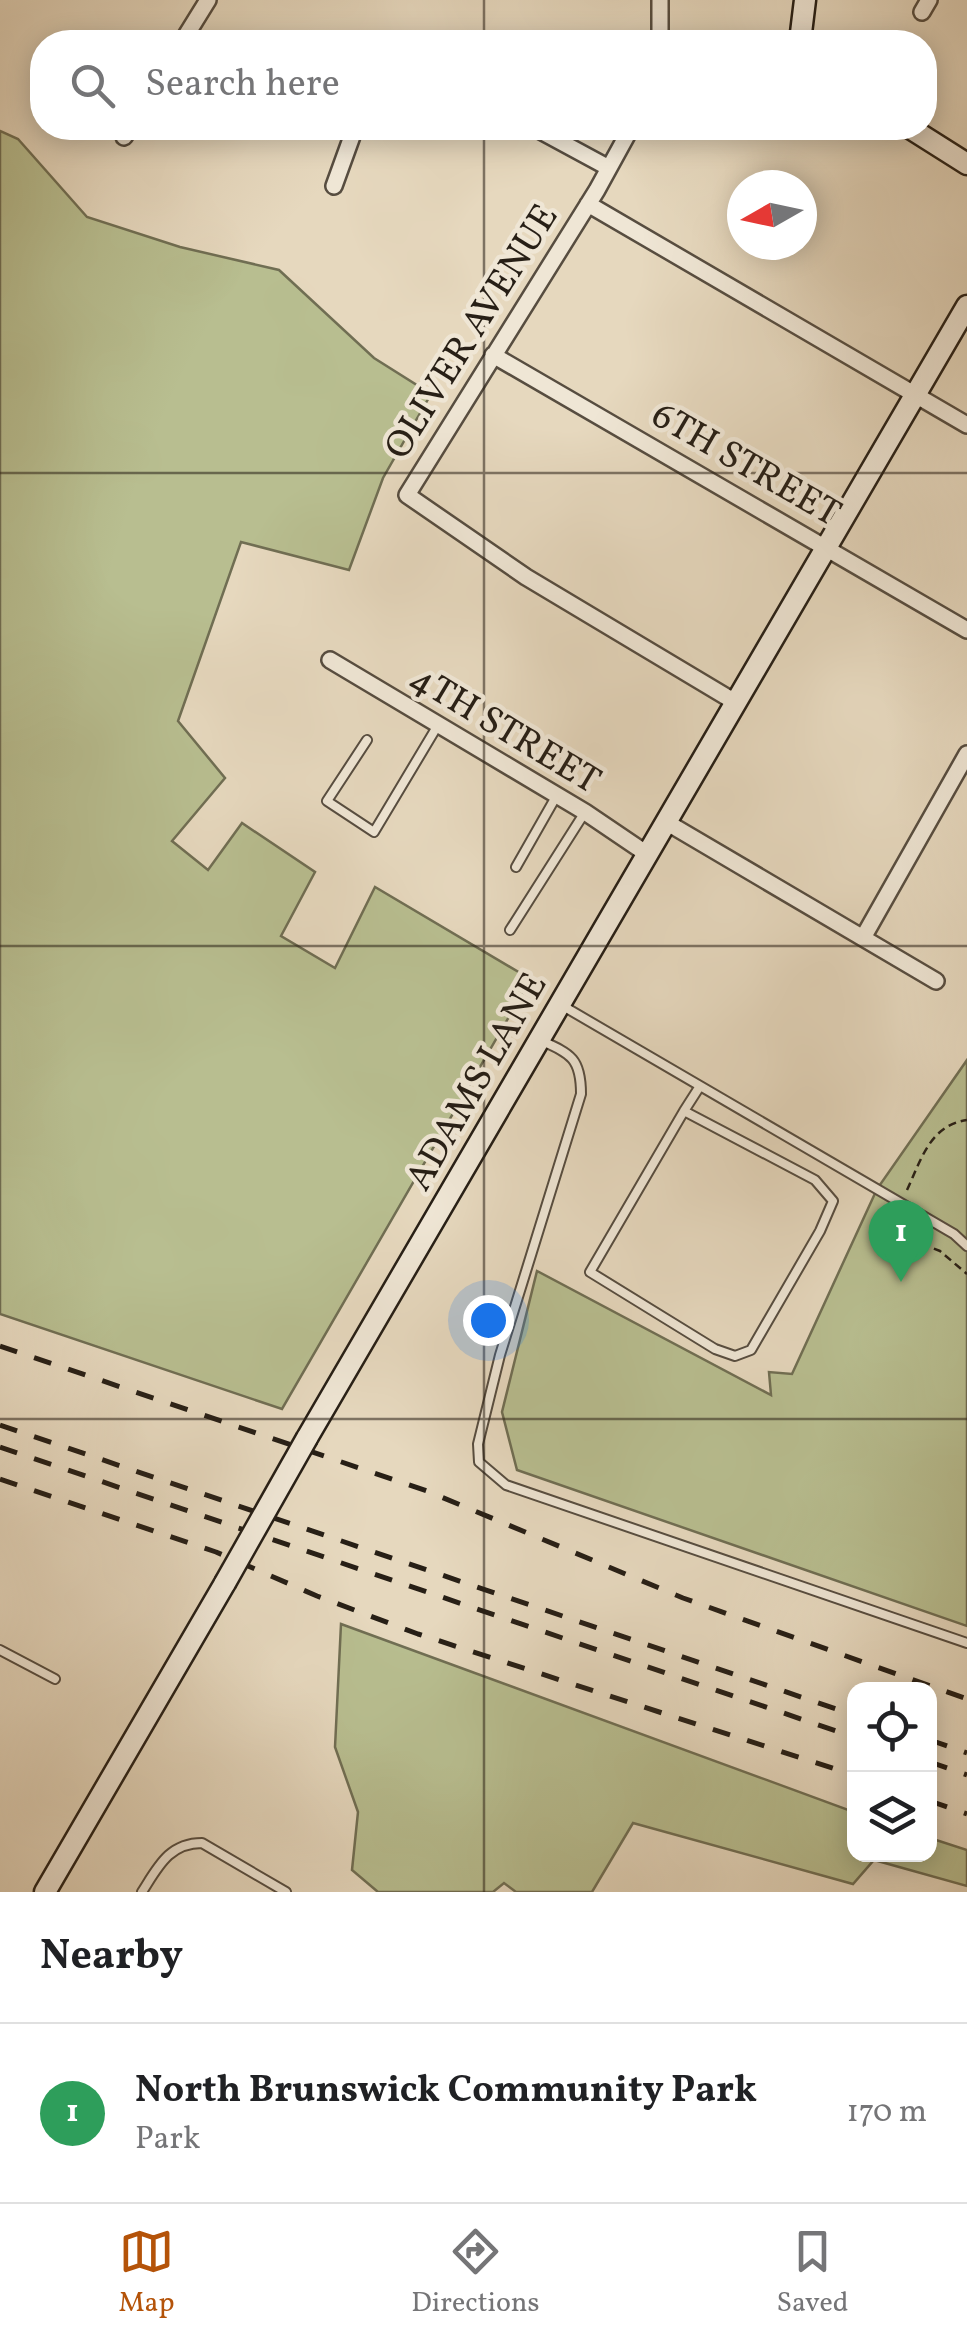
<!DOCTYPE html>
<html lang="en">
<head>
<meta charset="utf-8">
<style>
	:root { --surface:#fff; --page:#f2f2f2; --text:#202124; --muted:#757577; --line:#e0e0e0; --accent:#b45309 }
	body { margin:0; font-family:Vollkorn,serif; background:var(--page); color:var(--text) }
	.controls { position:absolute; right:30px; bottom:30px; display:grid; overflow:hidden; border-radius:20px; box-shadow:0 5px 25px #0003 }
	.controls button { width:90px; height:90px; display:grid; place-items:center; padding:0; border:0; border-bottom:2px solid var(--line); background:var(--surface); color:var(--text); font:50px sans-serif }
	.compass { position:absolute; left:727px; top:170px; width:90px; height:90px; border-radius:50%; background:var(--surface); box-shadow:0 5px 25px #0003; rotate:261deg }
	.you { position:absolute; left:488px; top:1320px; width:35px; height:35px; margin:-25px; border:8px solid #fff; border-radius:50%; background:#1a73e8; box-shadow:0 0 0 15px #1a73e833 }
	.badge { display:grid; place-items:center; width:65px; height:65px; border-radius:50%; background:var(--accent); color:#fff; font-size:32px; font-weight:700 }
	.pin { position:absolute; translate:-50% -82px; filter:drop-shadow(0 2px 5px #0008) }
	.pin::after { content:''; position:absolute; top:52px; width:35px; height:30px; background:inherit; clip-path:polygon(0 0,100% 0,50% 100%) }
	.list { margin:0; padding:0; list-style:none }
	h2 { display:flex; justify-content:space-between; align-items:center; height:130px; margin:0; padding:0 40px; font-size:42px }
	h2 small { font-size:32px; font-weight:400; color:var(--muted) }
	.list li { display:grid; grid-template-columns:65px 1fr auto; gap:30px; align-items:center; box-sizing:border-box; height:180px; padding:0 40px; border-top:2px solid var(--line) }
	.list b { display:block; font-size:38px; white-space:nowrap }
	.list p { margin:0; font-size:32px; white-space:nowrap; color:var(--muted) }
	.list em { font-size:32px; font-style:normal; color:var(--muted) }
	.icon { flex:none; width:55px; height:55px; fill:none; stroke:currentColor; stroke-width:2; stroke-linecap:round; stroke-linejoin:round }
	.map { position:relative; flex:none; width:967px; height:1892px; overflow:hidden }
	.search { position:absolute; background:var(--surface); box-shadow:0 5px 25px #0003; left:30px; right:30px; top:30px; height:110px; display:flex; align-items:center; gap:25px; box-sizing:border-box; padding:0 35px; border-radius:40px; color:var(--muted); font-size:38px }
	.sheet { height:310px; background:var(--surface) }
	nav { display:flex; justify-content:space-around; align-items:center; box-sizing:border-box; height:140px; border-top:2px solid var(--line); background:var(--surface); font-size:28px; color:var(--muted) }
	nav a { display:grid; justify-items:center; gap:5px }
	nav .on { color:var(--accent) }
	.map>svg:first-child { display:block }
	.green { fill:#b8be90; stroke:#706e53; stroke-width:2.5 }
	.lines { fill:none; stroke-linecap:round; stroke-linejoin:round }
	.lane-casing { stroke:#574d40; stroke-width:12 }
	.street-casing { stroke:#574d40; stroke-width:20 }
	.secondary-casing { stroke:#271f16; stroke-width:25 }
	.path { stroke:#271f16; stroke-width:2.5; stroke-dasharray:8 5; stroke-linecap:butt }
	.lane { stroke:#efe6d5; stroke-width:8 }
	.street { stroke:#efe6d5; stroke-width:15 }
	.secondary { stroke:#efe6d5; stroke-width:20 }
	.rail { stroke:#271f16; stroke-width:5; stroke-dasharray:18 18; stroke-linecap:butt }
	.secondary-bridge-casing { stroke:#271f16; stroke-width:25; stroke-linecap:butt }
	.secondary-bridge { stroke:#efe6d5; stroke-width:20 }
	.grid { fill:none; stroke:#271f16; stroke-width:2.5; stroke-opacity:0.55 }
	.labels { text-anchor:middle; stroke-width:9; stroke-linejoin:round; paint-order:stroke }
	.street-label { font-size:38px; fill:#271f16; stroke:#efe6d5 }
</style>
</head>
<body>
<div class="map">
<svg width="967" height="1892" viewBox="0 0 967 1892">
	<rect width="100%" height="100%" fill="#e6d8be"/>
	<filter id="stains"><feTurbulence type="fractalNoise" baseFrequency=".002" numOctaves="4"/><feColorMatrix values="0 0 0 0 .2 0 0 0 0 .09 0 0 0 0 .02 0 0 0 .5 -.17"/></filter>
	<radialGradient id="worn" r=".72"><stop offset=".6" stop-color="#630" stop-opacity="0"/><stop offset="1" stop-color="#630" stop-opacity=".3"/></radialGradient>
	<path class="green" d="M0 131 18 139 87 217 180 247 279 270 374 358 431 394 383 478 349 570 241 542 178 721 225 778 172 841 208 870 242 823 315 872 281 936 335 968 375 887 527 977 528 984 282 1409 0 1314Z
		M967 1060V1626L517 1470 502 1412 537 1271 771 1395 769 1372 792 1374 877 1189Z
		M341 1624 854 1812V1854H930V1838L967 1850V1886L874 1860 853 1884 633 1823 592 1892H516L504 1883 493 1892H378L352 1870 358 1812 335 1747Z"/>
	<g class="lines">
		<defs>
			<path id="lane" d="M367 740 327 801 374 832 438 725
				M516 867 557 795
				M510 930 585 812
				M563 1006 954 1234 967 1246
				M540 1040C571 1054 581 1058 581 1094L500 1355 478 1444 479 1462 506 1485 967 1643
				M684 1111 815 1180 833 1201 820 1231 751 1350 735 1356 715 1349 590 1272 684 1111 700 1086
				M0 1650 55 1679
				M142 1892C158 1867 169 1843 202 1843L286 1892"/>
			<path id="street" d="M922 12 929 0
				M182 42 208 0
				M660 42V0
				M535 128 609 168
				M631 128 597 190 407 495 526 577 735 702
				M124 137 130 128
				M334 186 355 128
				M588 204 967 425
				M493 355 967 630
				M330 660 585 812 647 854
				M666 822 936 981
				M864 936 967 754"/>
			<path id="secondary" d="M805 0 801 33 805 42
				M910 128 967 164
				M307 1438 967 306
				M45 1892 225 1583"/>
		</defs>
		<use href="#lane" class="lane-casing"/>
		<use href="#street" class="street-casing"/>
		<use href="#secondary" class="secondary-casing"/>
		<path class="path" d="M907 1190C921 1160 930 1125 967 1120
			M894 1215 889 1221 891 1232 940 1251 967 1274"/>
		<use href="#lane" class="lane"/>
		<use href="#street" class="street"/>
		<use href="#secondary" class="secondary"/>
		<path class="rail" d="M0 1346 427 1491 683 1598 967 1699
			M0 1425 854 1715
			M0 1447 854 1737
			M0 1479 216 1552 317 1596 418 1634 854 1775
			M930 1740 967 1753
			M930 1762 967 1775
			M930 1801 967 1814"/>
		<defs>
			<path id="secondary-bridge" d="M225 1583 307 1438"/>
		</defs>
		<use href="#secondary-bridge" class="secondary-bridge-casing"/>
		<use href="#secondary-bridge" class="secondary-bridge"/>
	</g>
	<path class="grid" d="M484 0V42M484 128V1892M0 473H967M0 946H967M0 1419H967"/>
	<g class="labels">
		<g class="street-label">
			<text transform="translate(470 331) rotate(-58)" y="13">OLIVER AVENUE</text>
			<text transform="translate(747 463) rotate(30)" y="13">6TH STREET</text>
			<text transform="translate(506 728) rotate(31)" y="13">4TH STREET</text>
			<text transform="translate(475 1081) rotate(-60)" y="13">ADAMS LANE</text>
		</g>
	</g>
	<rect width="100%" height="100%" filter="url(#stains)"/>
	<rect width="100%" height="100%" fill="url(#worn)"/>
</svg>
<div class="controls">
<button><svg class="icon" aria-label="locate" viewBox="0 0 24 24"><circle cx="12" cy="12" r="6"/><path d="M12 2v4M12 18v4M2 12h4M18 12h4"/></svg></button>
<button><svg class="icon" aria-label="layers" viewBox="0 0 24 24"><path d="M12 4l9 5-9 5-9-5zM3 14l9 5 9-5"/></svg></button>
</div>
<svg class="compass" viewBox="-18 -18 36 36"><path d="M0-13l5 13h-10z" fill="#e53935"/><path d="M0 13l5-13h-10z" fill="#757577"/></svg>
<div class="you"></div>
<div class="pin badge" style="left:901px;top:1282px;background:#2e9e5b">1</div>
<div class="search"><svg class="icon" aria-label="search" viewBox="0 0 24 24"><circle cx="10" cy="10" r="6"/><path d="M15 15l6 6"/></svg>Search here</div>
</div>
<section class="sheet">
<h2>Nearby<small></small></h2>
<ul class="list">
<li><span class="badge" style="background:#2e9e5b">1</span><div><b>North Brunswick Community Park</b><p>Park</p></div><em>170 m</em></li>
</ul>
</section>
<nav>
<a class="on"><svg class="icon" aria-label="map" viewBox="0 0 24 24"><path d="M3 6l6-2 6 2 6-2v14l-6 2-6-2-6 2zM9 4v14M15 6v14"/></svg>Map</a>
<a><svg class="icon" aria-label="directions" viewBox="0 0 24 24"><path d="M12 3l9 9-9 9-9-9zM9 14v-3h6M13 9l2 2-2 2"/></svg>Directions</a>
<a><svg class="icon" aria-label="saved" viewBox="0 0 24 24"><path d="M7 4h10v16l-5-4-5 4z"/></svg>Saved</a>
</nav>
</body>
</html>
